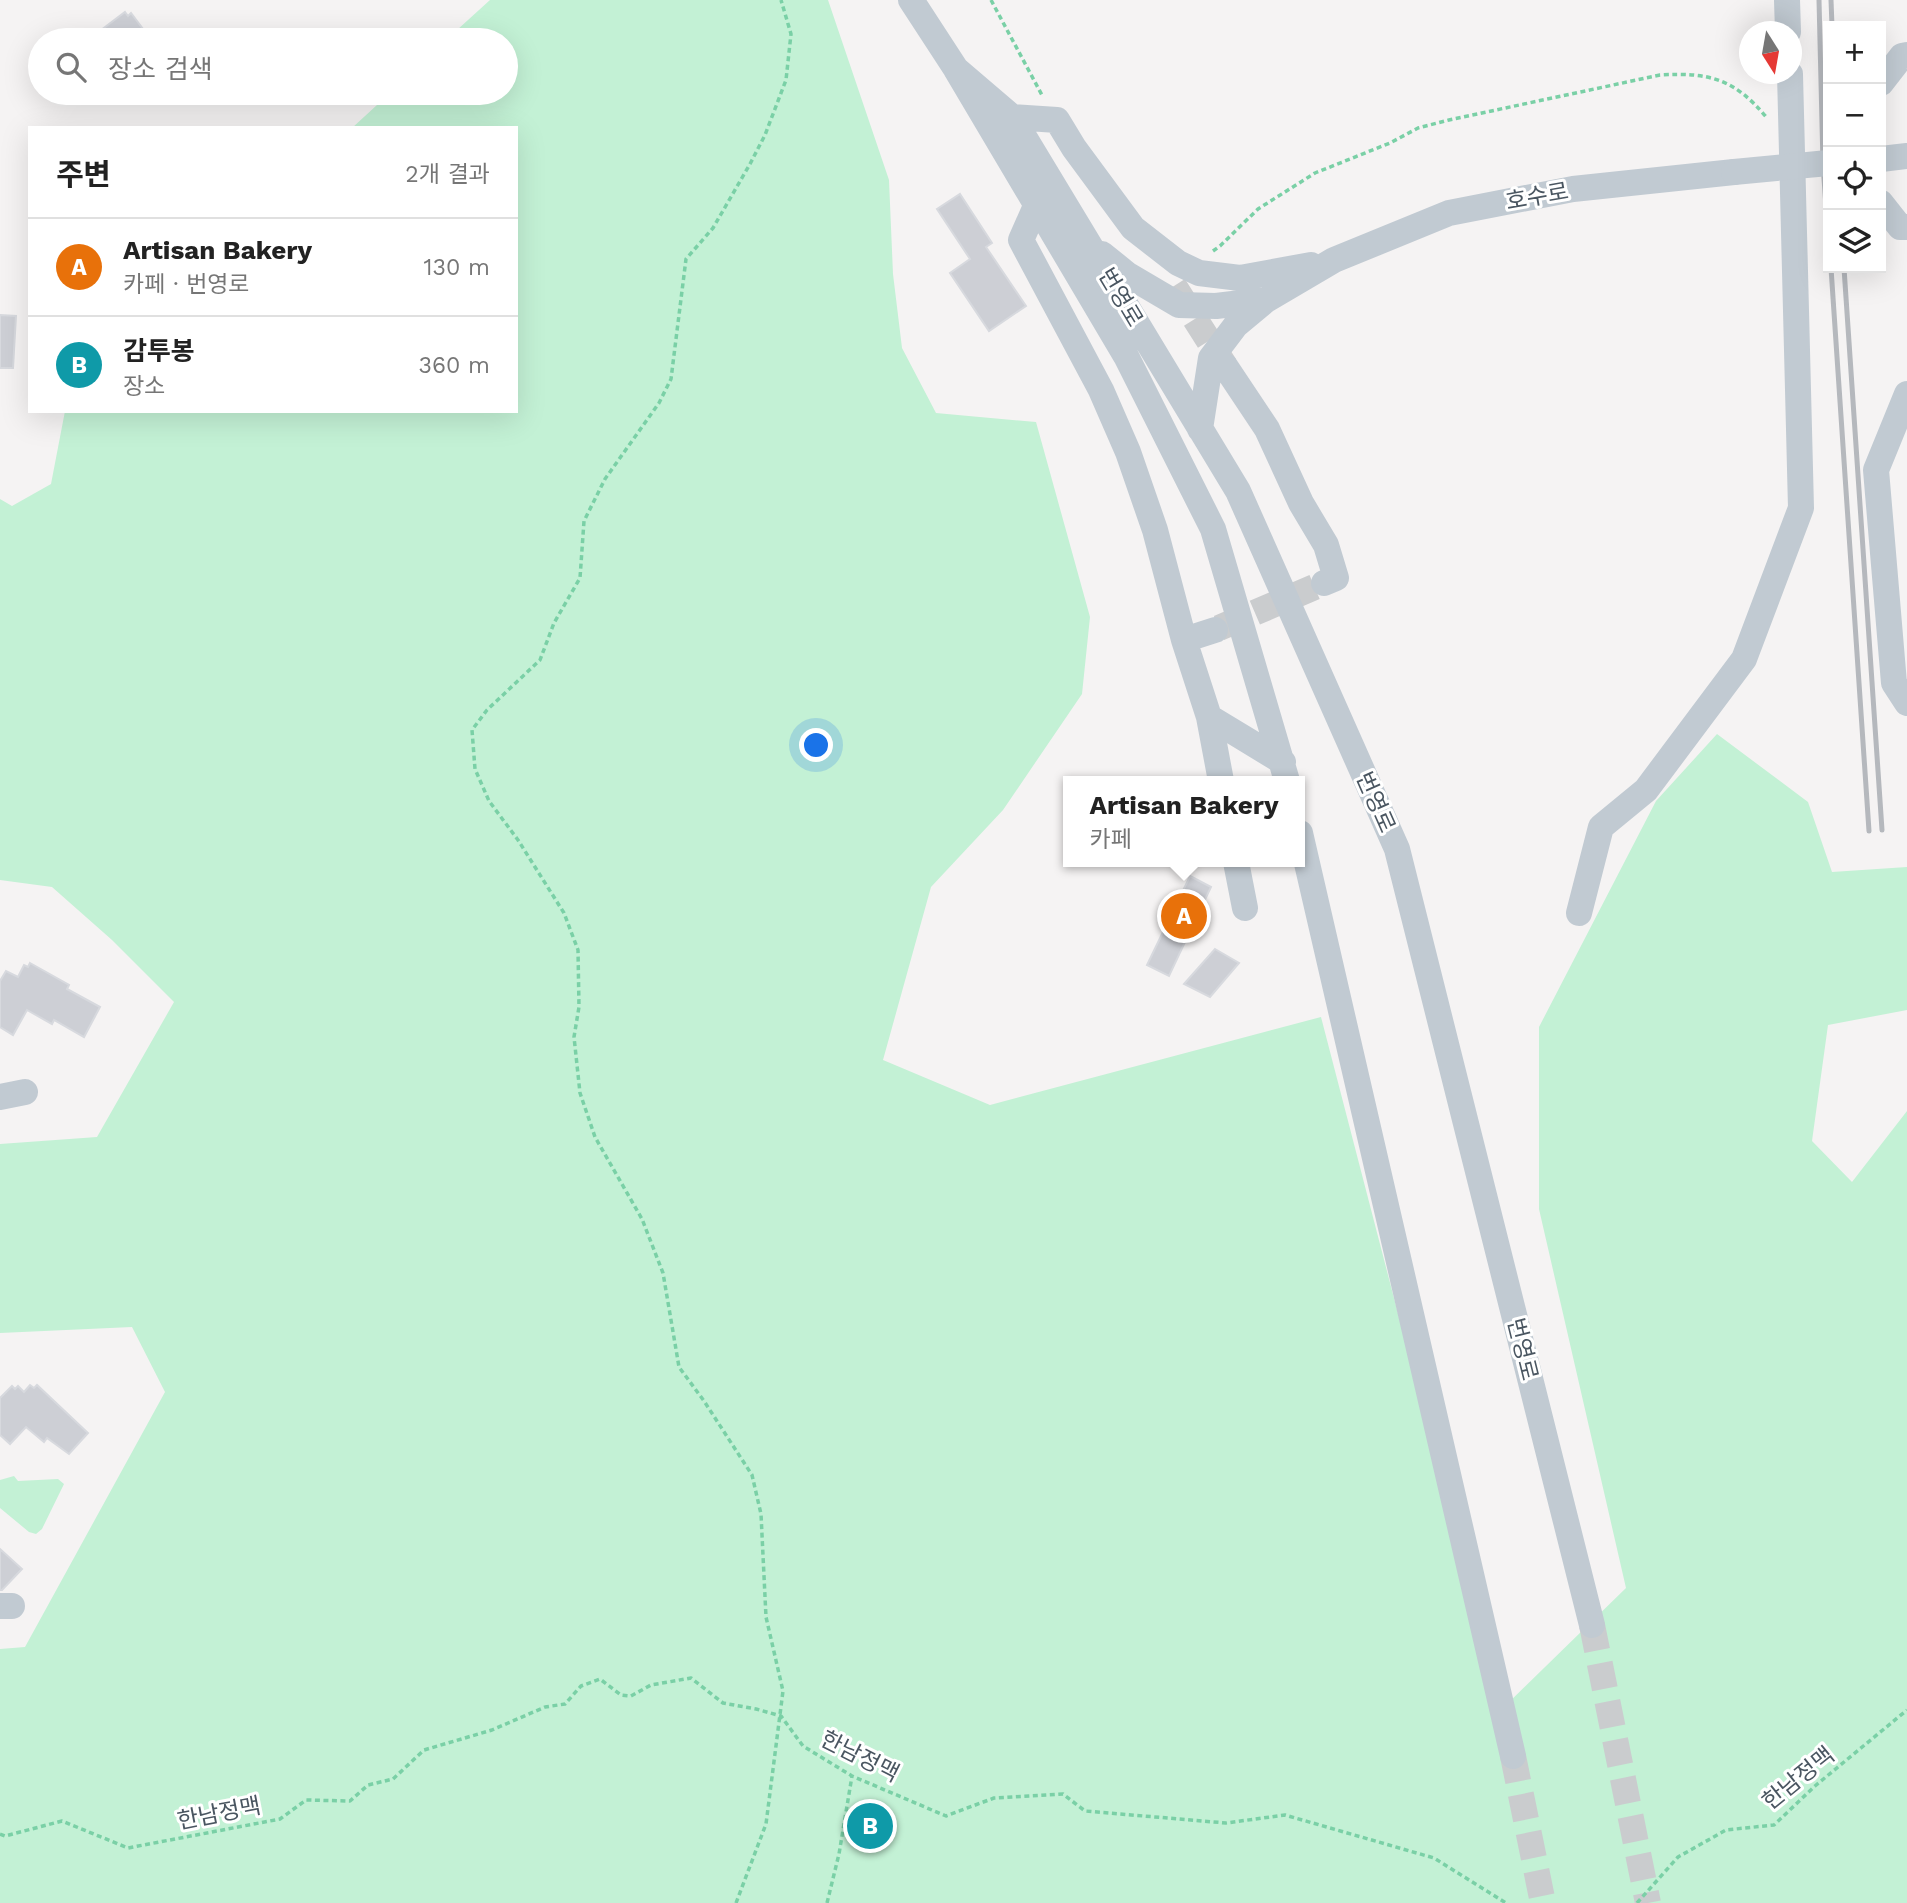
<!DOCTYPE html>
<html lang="ko">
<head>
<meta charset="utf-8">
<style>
	:root { --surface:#fff; --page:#f6f6f6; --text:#222; --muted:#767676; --line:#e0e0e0; --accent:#d93025 }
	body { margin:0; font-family:"Work Sans","Noto Sans KR",sans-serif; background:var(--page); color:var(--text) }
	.controls { position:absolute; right:21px; top:21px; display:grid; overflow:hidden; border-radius:0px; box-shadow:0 7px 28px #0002 }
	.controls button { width:63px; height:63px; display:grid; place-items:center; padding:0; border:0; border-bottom:2px solid var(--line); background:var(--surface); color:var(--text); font:35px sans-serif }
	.compass { position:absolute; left:1739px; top:21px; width:63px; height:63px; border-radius:50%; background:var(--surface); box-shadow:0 7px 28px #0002; rotate:169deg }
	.you { position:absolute; left:817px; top:746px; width:24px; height:24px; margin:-18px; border:5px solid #fff; border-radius:50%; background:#1a73e8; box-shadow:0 0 0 10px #1a73e833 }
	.badge { display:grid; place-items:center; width:46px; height:46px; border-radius:50%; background:var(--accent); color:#fff; font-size:23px; font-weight:700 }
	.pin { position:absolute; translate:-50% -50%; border:4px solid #fff; box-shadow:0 2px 7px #0006 }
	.popup { position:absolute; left:1063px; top:776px; width:242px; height:91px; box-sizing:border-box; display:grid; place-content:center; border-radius:0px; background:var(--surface); filter:drop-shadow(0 2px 5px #0005); font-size:23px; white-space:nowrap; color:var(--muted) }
	.popup b { font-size:26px; color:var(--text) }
	.popup::after { content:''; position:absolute; left:50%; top:100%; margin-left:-14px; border:14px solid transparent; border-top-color:var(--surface) }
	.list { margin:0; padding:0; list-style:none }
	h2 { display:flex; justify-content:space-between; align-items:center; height:91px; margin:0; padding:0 28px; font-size:30px }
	h2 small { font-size:23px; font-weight:400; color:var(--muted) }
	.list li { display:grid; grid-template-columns:46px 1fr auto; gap:21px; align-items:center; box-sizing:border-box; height:98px; padding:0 28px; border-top:2px solid var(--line) }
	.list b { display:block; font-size:26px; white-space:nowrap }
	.list p { margin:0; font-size:23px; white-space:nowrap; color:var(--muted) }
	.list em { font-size:23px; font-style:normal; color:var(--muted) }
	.icon { flex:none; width:38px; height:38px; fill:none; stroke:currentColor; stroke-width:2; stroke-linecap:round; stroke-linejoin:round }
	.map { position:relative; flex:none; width:1907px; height:1903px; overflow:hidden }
	.search { position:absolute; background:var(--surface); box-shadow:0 7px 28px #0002; left:28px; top:28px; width:490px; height:77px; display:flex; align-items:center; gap:18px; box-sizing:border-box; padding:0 24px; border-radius:38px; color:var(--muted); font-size:26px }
	.panel { position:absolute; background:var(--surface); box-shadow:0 7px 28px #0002; left:28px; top:126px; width:490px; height:287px; border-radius:0px }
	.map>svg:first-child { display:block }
	.green { fill:#c3f1d5 }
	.building { fill:#cdcfd5; stroke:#d7d9de; stroke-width:2 }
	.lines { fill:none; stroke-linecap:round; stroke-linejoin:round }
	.minor-tunnel { stroke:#caccce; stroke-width:26; stroke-dasharray:26 13; stroke-linecap:butt }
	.path { stroke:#7ad0a6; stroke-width:3.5; stroke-dasharray:5 3.5; stroke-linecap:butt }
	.minor { stroke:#c1cad2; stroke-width:26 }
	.rail { stroke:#b5b8bd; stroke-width:5 }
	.minor-bridge { stroke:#c1cad2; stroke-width:26 }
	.labels { text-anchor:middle; stroke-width:6; stroke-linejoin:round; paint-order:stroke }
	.street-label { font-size:23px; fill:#4a5661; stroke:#fff }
</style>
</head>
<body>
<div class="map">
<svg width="1907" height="1903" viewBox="0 0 1907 1903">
	<rect width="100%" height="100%" fill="#f5f3f3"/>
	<path class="green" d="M490 0H828L889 180 893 274 902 348 936 413 1036 422 1090 617 1082 694 1003 810 931 887 883 1060 990 1105 1321 1017 1501 1710 1626 1588 1539 1209V1027L1656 801 1717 734 1808 802 1832 872 1907 867V1010L1828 1025 1812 1141 1852 1182 1907 1111V1903H0V1649L25 1647 165 1392 132 1327 0 1333V1144L97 1137 174 1002 112 940 52 887 0 880V499L12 506 51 484 65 411H516V128H352L390 93H506V40H446Z
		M14 1476 18 1481 58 1479 64 1484 42 1529 36 1534 29 1532 0 1508V1480Z"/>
	<path class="building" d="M125 12 128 16 131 13 146 33 135 40H88Z
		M960 194 992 243 986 247 1026 306 989 331 950 273 970 259 937 209Z
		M0 315 16 316 13 368H0Z
		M1190 876 1211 887 1169 976 1147 965Z
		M1215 949 1239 963 1210 997 1184 984Z
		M30 963 69 985 67 989 100 1007 84 1037 54 1020 52 1024 27 1010 13 1035 0 1027V981L6 971 18 977 24 965 28 967Z
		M30 1385 34 1388 37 1385 88 1433 69 1454 47 1438 44 1442 26 1427 10 1444 0 1435V1398L12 1386 15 1389 18 1386 24 1392Z
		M0 1549 22 1569 2 1590H0Z"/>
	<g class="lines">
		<path class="minor-tunnel" d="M1174 286 1225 366
			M1219 628 1324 583
			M1592 1625 1648 1903
			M1513 1756 1543 1903"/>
		<path class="path" d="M991 0 1043 97
			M1213 251 1220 246 1258 209 1315 173 1390 143 1418 128 1449 120 1660 75C1709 72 1735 79 1767 118
			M0 1834 5 1836 62 1821 128 1848 280 1819 306 1800 350 1801 368 1785 393 1779 424 1750 492 1730 545 1707 565 1704 581 1686 600 1679 621 1695 631 1696 651 1685 691 1678 723 1703 756 1709 781 1716 803 1746 852 1776 946 1816 994 1798 1063 1794 1085 1811 1226 1823 1285 1815 1434 1858 1506 1903
			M736 1903 766 1824 783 1691 766 1617 761 1514 752 1475 704 1401 679 1367 663 1273 642 1219 595 1137 580 1093 574 1037 579 1007 578 950 564 913 518 840 489 801 475 769 472 730 487 710 540 660 554 623 580 578 584 521 605 479 659 403 671 379 686 259 713 228 750 164 765 135 786 80 791 34 781 0
			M827 1903 839 1854 852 1776
			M1637 1903 1678 1857 1726 1830 1774 1825 1815 1786 1907 1710"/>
		<path class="minor" d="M911 0 956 69 1126 356 1213 529 1287 781
			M1787 0 1788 32
			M956 69 1012 117 1238 491 1397 849 1592 1625
			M1881 83 1902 56 1907 55
			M1012 117 1057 120 1074 148 1133 228 1178 263 1199 273 1240 278 1311 265
			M1881 159 1907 156
			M1881 203 1900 227H1907
			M1036 206 1021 240 1101 390 1128 452 1155 530 1184 640 1209 717 1283 762
			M1102 254 1128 275 1179 305 1216 306 1266 300
			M1225 366 1267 429 1301 503 1326 545 1336 578 1324 583
			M1907 394 1876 470 1894 683 1907 703
			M1200 429 1211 358 1236 325 1266 300 1334 260 1449 213 1573 189 1734 172
			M1184 640 1215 630
			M1209 717 1221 781
			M1300 833 1513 1756
			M1236 862 1245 908
			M1579 913 1601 827 1646 790 1744 659 1801 508 1790 74
			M0 1097 25 1092
			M0 1606H12"/>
		<path class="rail" d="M1819 0 1823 164 1828 235
			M1831 0 1832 26
			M1831 268 1869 831
			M1844 268 1882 830"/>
		<path class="minor-bridge" d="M1734 172 1828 163"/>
	</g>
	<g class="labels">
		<g class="street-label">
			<text transform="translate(1537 196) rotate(-10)" y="8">호수로</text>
			<text transform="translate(1121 297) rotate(59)" y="8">번영로</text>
			<text transform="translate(1376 802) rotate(66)" y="8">번영로</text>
			<text transform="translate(1523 1349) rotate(76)" y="8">번영로</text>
			<text transform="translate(860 1756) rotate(27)" y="8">한남정맥</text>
			<text transform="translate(1798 1778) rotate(-39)" y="8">한남정맥</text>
			<text transform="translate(219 1813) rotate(-11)" y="8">한남정맥</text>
		</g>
	</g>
</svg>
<div class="controls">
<button>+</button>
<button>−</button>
<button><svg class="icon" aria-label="locate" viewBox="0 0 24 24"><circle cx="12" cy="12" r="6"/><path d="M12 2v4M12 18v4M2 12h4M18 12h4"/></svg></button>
<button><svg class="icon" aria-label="layers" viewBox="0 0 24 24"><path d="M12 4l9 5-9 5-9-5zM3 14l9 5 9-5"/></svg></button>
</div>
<svg class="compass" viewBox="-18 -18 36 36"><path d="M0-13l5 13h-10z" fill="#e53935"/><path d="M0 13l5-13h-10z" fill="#767676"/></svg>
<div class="you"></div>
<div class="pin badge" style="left:1184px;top:916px;background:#e8710a">A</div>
<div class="popup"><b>Artisan Bakery</b>카페</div>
<div class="pin badge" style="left:870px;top:1826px;background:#0f9aa8">B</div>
<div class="search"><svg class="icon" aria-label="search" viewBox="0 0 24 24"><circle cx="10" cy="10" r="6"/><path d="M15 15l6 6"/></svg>장소 검색</div>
<section class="panel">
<h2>주변<small>2개 결과</small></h2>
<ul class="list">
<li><span class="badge" style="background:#e8710a">A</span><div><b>Artisan Bakery</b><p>카페 · 번영로</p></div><em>130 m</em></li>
<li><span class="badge" style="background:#0f9aa8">B</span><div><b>감투봉</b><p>장소</p></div><em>360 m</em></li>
</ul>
</section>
</div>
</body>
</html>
